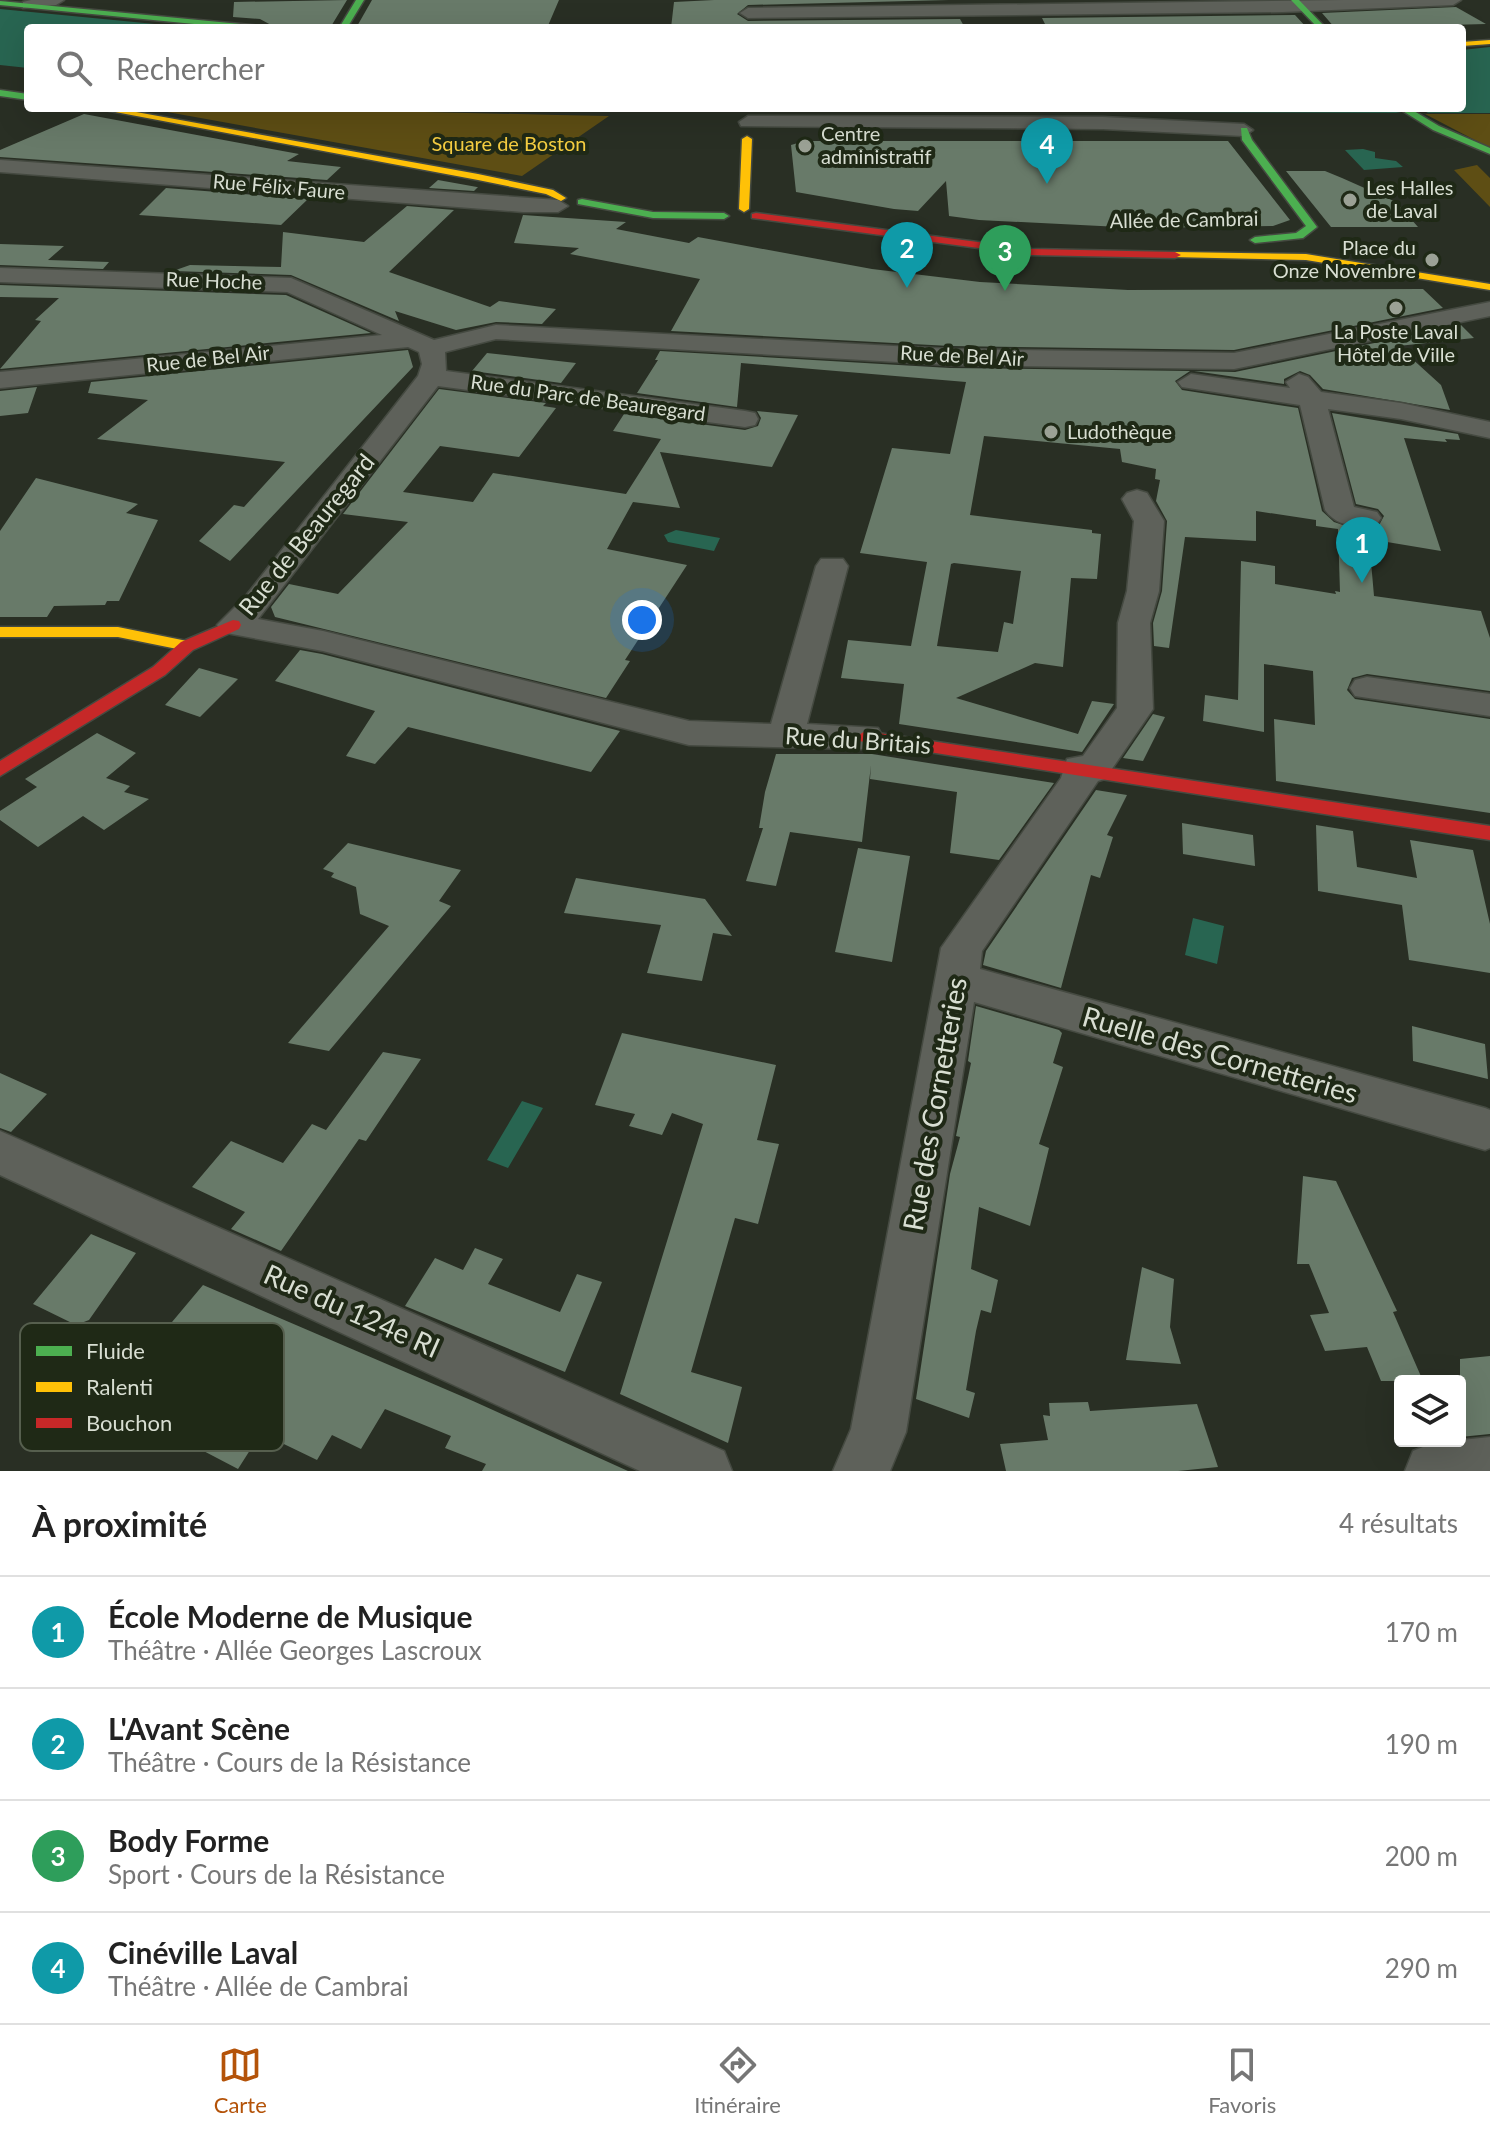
<!DOCTYPE html>
<html lang="fr">
<head>
<meta charset="utf-8">
<style>
	:root { --surface:#fff; --page:#f6f6f6; --text:#222; --muted:#767676; --line:#e0e0e0; --accent:#b45309 }
	body { margin:0; font-family:Lato,sans-serif; background:var(--page); color:var(--text) }
	.controls { position:absolute; right:24px; bottom:24px; display:grid; overflow:hidden; border-radius:8px; box-shadow:0 8px 32px #0002 }
	.controls button { width:72px; height:72px; display:grid; place-items:center; padding:0; border:0; border-bottom:2px solid var(--line); background:var(--surface); color:var(--text); font:40px sans-serif }
	.you { position:absolute; left:642px; top:620px; width:28px; height:28px; margin:-20px; border:6px solid #fff; border-radius:50%; background:#1a73e8; box-shadow:0 0 0 12px #1a73e833 }
	.badge { display:grid; place-items:center; width:52px; height:52px; border-radius:50%; background:var(--accent); color:#fff; font-size:26px; font-weight:700 }
	.pin { position:absolute; translate:-50% -66px; filter:drop-shadow(0 2px 4px #0008) }
	.pin::after { content:''; position:absolute; top:42px; width:28px; height:24px; background:inherit; clip-path:polygon(0 0,100% 0,50% 100%) }
	.list { margin:0; padding:0; list-style:none }
	h2 { display:flex; justify-content:space-between; align-items:center; height:104px; margin:0; padding:0 32px; font-size:34px }
	h2 small { font-size:26px; font-weight:400; color:var(--muted) }
	.list li { display:grid; grid-template-columns:52px 1fr auto; gap:24px; align-items:center; box-sizing:border-box; height:112px; padding:0 32px; border-top:2px solid var(--line) }
	.list b { display:block; font-size:30px; white-space:nowrap }
	.list p { margin:0; font-size:26px; white-space:nowrap; color:var(--muted) }
	.list em { font-size:26px; font-style:normal; color:var(--muted) }
	.icon { flex:none; width:44px; height:44px; fill:none; stroke:currentColor; stroke-width:2; stroke-linecap:round; stroke-linejoin:round }
	.map { position:relative; flex:none; width:1490px; height:1471px; overflow:hidden }
	.search { position:absolute; background:var(--surface); box-shadow:0 8px 32px #0002; left:24px; right:24px; top:24px; height:88px; display:flex; align-items:center; gap:20px; box-sizing:border-box; padding:0 28px; border-radius:8px; color:var(--muted); font-size:30px }
	.sheet { height:552px; background:var(--surface) }
	nav { display:flex; justify-content:space-around; align-items:center; box-sizing:border-box; height:112px; border-top:2px solid var(--line); background:var(--surface); font-size:22px; color:var(--muted) }
	nav a { display:grid; justify-items:center; gap:4px }
	nav .on { color:var(--accent) }
	.map>svg:first-child { display:block }
	.green { fill:#5e4e14 }
	.water { fill:#286551 }
	.building { fill:#687a69; fill-rule:evenodd }
	.lines { fill:none; stroke-linecap:round; stroke-linejoin:round }
	.street-casing { stroke:#454a41; stroke-width:3 }
	.fast-casing { stroke:#454a41; stroke-width:3 }
	.slow-casing { stroke:#454a41; stroke-width:3 }
	.jam-casing { stroke:#454a41; stroke-width:3 }
	.street { fill:#5e615a; fill-rule:evenodd }
	.fast { fill:#4caf50; fill-rule:evenodd }
	.slow { fill:#ffc107; fill-rule:evenodd }
	.jam { fill:#c62828; fill-rule:evenodd }
	.poi-dot { fill:#9ba195; stroke:#1f2916; stroke-width:3 }
	.labels { text-anchor:middle; stroke-width:8; stroke-linejoin:round; paint-order:stroke }
	.far-poi-label { font-size:20px; fill:#d8ded2; stroke:#1f2916; text-anchor:start }
	.far-park-label { font-size:20px; fill:#f5cd41; stroke:#1f2916 }
	.far-street-label { font-size:20px; fill:#d8ded2; stroke:#1f2916 }
	.street-label { font-size:24px; fill:#d8ded2; stroke:#1f2916 }
	.near-street-label { font-size:28px; fill:#d8ded2; stroke:#1f2916 }
	.key { fill:#1f2916; stroke:#565f4e; stroke-width:2 }
	.key-label { font-size:22px; fill:#d8ded2 }
</style>
</head>
<body>
<div class="map">
<svg width="1490" height="1471" viewBox="0 0 1490 1471">
	<rect width="100%" height="100%" fill="#292f24"/>
	<path class="green" d="M145 108C300 108 454 113 609 116L522 176Z
		M1425 114H1490V148Z
		M1477 165 1490 178V207L1454 170Z"/>
	<path class="water" d="M0 9 196 28H28V68L0 65Z
		M1490 47V113H1428L1421 109 1396 113 1146 112 1143 108H1462V50Z
		M1363 149 1375 152V158L1396 161 1403 167 1364 170 1345 150Z
		M676 530 720 538 714 551 668 542 664 535Z
		M1193 918 1224 926 1217 964 1185 955Z
		M522 1101 543 1108 508 1168 487 1160Z"/>
	<path class="building" d="M347 0 330 28 271 25 260 19 233 17 234 2Z
		M372 0H559L547 28H356Z
		M714 0H949L748 5 737 14 748 21 960 19 965 28H671L674 2Z
		M1456 7 1486 24 1335 28 1322 13Z
		M1295 15 1307 28H1047L1042 18Z
		M84 114 299 154 287 161 341 167 327 180 0 157V150Z
		M805 141H1228L1290 220 1273 226 1140 228 979 220 949 216 946 181 918 211 894 209 796 192 791 145Z
		M1286 171H1325L1342 178 1396 202 1418 227H1331Z
		M438 180 477 187H478L474 191 429 188Z
		M166 188 308 199 281 225 139 215Z
		M407 206 454 210 389 272 490 307 499 301 556 309 542 324 496 322 456 330 395 311 399 321 291 275 173 271 190 265 281 267 283 232 364 242Z
		M523 215 626 222 616 229 689 243 698 237 872 269 980 282 1128 290 1423 289 1443 308 1234 350 950 346 671 331 700 279 570 254 579 248 514 243Z
		M0 244 64 246 48 260 109 262 103 269 0 265Z
		M0 285 286 295 371 333 0 369 41 321 35 320 59 298 0 297Z
		M1461 325 1474 338 1398 346 1441 385 1450 410 1323 389 1310 375 1300 371 1284 379V384L1194 371 1235 372Z
		M408 350 413 367 230 561 199 541 234 505 244 507 285 462 97 439 148 400 88 393 91 382Z
		M660 351 950 368 1190 371 1175 381 1182 390 1298 408 1322 511 1334 522 1355 529 1378 527 1384 516 1378 509 1356 504 1332 413 1458 434 1460 440 1445 439 1447 442 1404 438 1441 551 1369 539 1374 596 1481 611 1490 638V691L1367 674 1352 678 1347 690 1355 699 1490 719V813L1276 781 1274 719 1315 725 1313 671 1264 664V732L1203 721 1205 695 1238 700 1241 561 1275 566V584L1336 594 1335 591 1340 592 1338 529 1316 526V520L1256 511V541L1185 537 1169 648 1154 646 1153 623 1162 591 1167 521 1156 501 1160 480 1155 479 1156 469 1122 462 1120 449 984 436 970 515 1092 530V533L1101 534 1097 579 1071 578 1063 667 1035 663 956 698 1078 734 1092 701 1114 704 1082 752 899 724 904 684 841 678 848 640 911 646 927 562 860 553 892 448 950 454 966 382 741 363 737 407 637 393 658 360H655ZM954 563 1021 571 1013 624 1004 622 998 652 937 646 951 564Z
		M487 353 576 363 561 383 472 371Z
		M37 387 28 413 0 416V391Z
		M439 389 546 403 543 406 556 408 519 457 440 446 403 492 473 502 493 473 626 494 661 439 613 431 624 414 745 430 758 426 761 418 757 411 798 415 772 467 660 452 680 508 633 502 607 549 687 565 625 660 630 661 606 698 275 617 271 607 289 584 338 594 408 522 343 514Z
		M36 478 138 504 126 513 158 520 119 601H107L105 605 54 606 47 617H0V531Z
		M300 650 322 654 620 731 591 772 408 727 375 764 346 756 375 711 275 681Z
		M199 668 238 679 200 717 165 705Z
		M1153 714 1165 717 1143 761 1123 758Z
		M97 733 136 753 106 778 130 786 124 792 149 799 104 830 83 816 38 847 0 820V811L37 787 25 779Z
		M776 754H872L1054 783 999 860 950 853 957 792 870 779 871 765 862 842 790 832 776 886 746 881 763 828H759L765 792Z
		M1096 790 1127 795 1107 835 1113 837 1100 878 1091 875 1061 988 983 965 986 951Z
		M1182 823 1253 835 1255 866 1183 854Z
		M1316 825 1353 831 1357 867 1417 878 1410 840 1473 850 1490 924V973L1409 960 1402 905 1318 891Z
		M348 843 461 870 439 901 451 906 329 1051 288 1043 389 926 360 914 356 887 331 877 334 873 323 869Z
		M858 848 910 856 892 962 835 952Z
		M576 878 705 899 732 936 713 933 702 981 647 973 661 925 564 913Z
		M976 1006 1059 1030 1062 1033 1053 1063 1063 1067 1039 1144 1049 1148 1030 1226 979 1207 971 1269 998 1280 991 1313 981 1310 976 1331 966 1390 975 1393 969 1418 916 1399 950 1174 960 1137 956 1136 971 1063 968 1061Z
		M1412 1026 1485 1044 1488 1079 1413 1061Z
		M622 1033 776 1065 757 1140 779 1144 758 1224 735 1218 691 1372 742 1387 728 1443 620 1394 703 1124 672 1113 662 1135 629 1126 635 1114 595 1105Z
		M383 1052 421 1059 366 1141 359 1139 281 1251 231 1229 245 1212 192 1187 231 1141 283 1163 312 1124 326 1130Z
		M0 1073 47 1094 11 1132 0 1128Z
		M1303 1176 1336 1181 1397 1311 1393 1312 1423 1381H1381L1367 1347 1325 1351 1310 1315 1329 1313 1309 1264H1297Z
		M91 1234 136 1253 89 1320 76 1325 33 1304Z
		M475 1248 503 1259 488 1284 560 1312 577 1274 602 1282 565 1372 405 1306 435 1258 463 1270Z
		M1142 1267 1174 1279 1170 1327 1181 1364 1126 1360Z
		M203 1285 473 1401 628 1471H482L486 1464 445 1448 451 1436 385 1409 361 1449 332 1435 317 1460 261 1433 238 1469 173 1435 204 1391 141 1359Z
		M1490 1356V1434L1460 1437V1359Z
		M1088 1402 1090 1411 1197 1404 1218 1467 1178 1471H1006L1000 1444 1048 1440 1043 1415 1050 1416 1049 1403Z"/>
	<g class="lines">
		<defs>
			<path id="street" d="M31 0H64L56 5 23 8V2Z
				M1343 0H1461L1453 5 1283 12 748 18 740 13 748 8Z
				M748 116 1103 117 1244 124 1253 130 1244 136 1103 129 741 126 739 122Z
				M0 160 558 200 568 206 558 212H523L0 172Z
				M0 268 291 278 434 340 496 325 950 349 1234 353 1490 302V316L1234 369 950 365 496 339 445 352 446 371 745 411 755 413 758 419 755 425 745 427 438 386 258 619 323 631 689 721 771 724 816 566 821 559H843L848 566 807 724 878 728 883 737 878 746 865 749 689 745 323 651 221 632 217 625 245 597 418 376 422 364 419 352 408 347 0 388V372L382 335 287 292 0 282Z
				M1191 374 1290 388 1286 382 1299 374 1308 377 1321 392 1401 403 1490 422V438L1401 419 1328 409 1354 507 1377 512 1381 518 1377 524C1358 529 1336 526 1325 510L1300 405 1182 387 1178 382Z
				M1137 490 1147 493 1164 521 1159 591 1150 623 1153 709 1105 779 1098 781 982 951 980 969 1485 1108 1490 1110V1148L1485 1150 974 1002 906 1432 890 1471H833L851 1429 941 948 1061 778 1067 759 1083 756 1117 708 1118 623 1127 591 1134 521 1122 499 1127 493Z
				M1367 677 1490 694V716L1355 696 1350 688 1355 680Z
				M0 1131 724 1451 732 1471H640L0 1175Z
				M1490 1437V1471H1405L1413 1451 1433 1443Z"/>
			<path id="fast" d="M356 0H364L347 28H339Z
				M1291 0H1299L1326 28H1318Z
				M0 1 260 26 264 28H235L0 5Z
				M0 90 28 94V100L0 96Z
				M1398 108H1409L1439 126 1490 148V154L1433 130Z
				M1241 128H1247L1252 140 1317 227 1303 238 1255 243 1250 240 1255 237 1296 233 1306 226 1242 140Z
				M582 199 653 212 724 213 729 216 724 219 653 218 578 204V200Z"/>
			<path id="slow" d="M1490 40V44L1462 46V42Z
				M94 108H114L478 174 553 190 566 198 561 201 546 194 478 180Z
				M747 136 752 139 749 209 744 212 739 209 742 139Z
				M1175 252 1306 254 1490 284V290L1306 260 1171 257V253Z
				M0 627H118L187 641 195 646 187 651 118 637H0Z"/>
			<path id="jam" d="M756 213 1032 249 1175 252 1181 255 1175 258 1032 255 752 218V214Z
				M233 620 239 621 241 625 239 629 193 650 165 675 0 776V761L153 667 181 642Z
				M865 731 1490 826V840L859 741 856 737Z"/>
		</defs>
		<use href="#street" class="street-casing"/>
		<use href="#fast" class="fast-casing"/>
		<use href="#slow" class="slow-casing"/>
		<use href="#jam" class="jam-casing"/>
		<use href="#street" class="street"/>
		<use href="#fast" class="fast"/>
		<use href="#slow" class="slow"/>
		<use href="#jam" class="jam"/>
	</g>
	<g class="poi-dot">
		<circle cx="805" cy="146" r="8"/>
		<circle cx="1350" cy="200" r="8"/>
		<circle cx="1432" cy="260" r="8"/>
		<circle cx="1396" cy="308" r="8"/>
		<circle cx="1051" cy="432" r="8"/>
	</g>
	<g class="labels">
		<g class="far-poi-label">
			<text x="821" y="141">Centre<tspan x="821" dy="23">administratif</tspan></text>
			<text x="1366" y="195">Les Halles<tspan x="1366" dy="23">de Laval</tspan></text>
			<text x="1416" y="255" text-anchor="end">Place du<tspan x="1416" dy="23">Onze Novembre</tspan></text>
			<text x="1396" y="339" text-anchor="middle">La Poste Laval<tspan x="1396" dy="23">Hôtel de Ville</tspan></text>
			<text x="1067" y="439">Ludothèque</text>
		</g>
		<g class="far-park-label">
			<text x="509" y="151">Square de Boston</text>
		</g>
		<g class="far-street-label">
			<text transform="translate(279 187) rotate(5)" y="7">Rue Félix Faure</text>
			<text transform="translate(1184 220) rotate(-1)" y="7">Allée de Cambrai</text>
			<text transform="translate(214 281) rotate(2)" y="7">Rue Hoche</text>
			<text transform="translate(962 356) rotate(3)" y="7">Rue de Bel Air</text>
			<text transform="translate(208 359) rotate(-6)" y="7">Rue de Bel Air</text>
			<text transform="translate(588 398) rotate(8)" y="7">Rue du Parc de Beauregard</text>
		</g>
		<g class="street-label">
			<text transform="translate(307 535) rotate(-51)" y="8">Rue de Beauregard</text>
			<text transform="translate(858 741) rotate(4)" y="8">Rue du Britais</text>
		</g>
		<g class="near-street-label">
			<text transform="translate(1220 1055) rotate(16)" y="10">Ruelle des Cornetteries</text>
			<text transform="translate(935 1104) rotate(-80)" y="10">Rue des Cornetteries</text>
			<text transform="translate(352 1311) rotate(24)" y="10">Rue du 124e RI</text>
		</g>
	</g>
	<rect x="20" y="1323" width="264" height="128" rx="12" class="key"/>
	<rect x="36" y="1346" width="36" height="10" fill="#4caf50"/>
	<rect x="36" y="1382" width="36" height="10" fill="#ffc107"/>
	<rect x="36" y="1418" width="36" height="10" fill="#c62828"/>
	<g class="key-label">
		<text x="86" y="1359">Fluide</text>
		<text x="86" y="1395">Ralenti</text>
		<text x="86" y="1431">Bouchon</text>
	</g>
</svg>
<div class="controls">
<button><svg class="icon" aria-label="layers" viewBox="0 0 24 24"><path d="M12 4l9 5-9 5-9-5zM3 14l9 5 9-5"/></svg></button>
</div>
<div class="you"></div>
<div class="pin badge" style="left:1362px;top:583px;background:#0f9aa8">1</div>
<div class="pin badge" style="left:907px;top:288px;background:#0f9aa8">2</div>
<div class="pin badge" style="left:1005px;top:291px;background:#2e9e5b">3</div>
<div class="pin badge" style="left:1047px;top:184px;background:#0f9aa8">4</div>
<div class="search"><svg class="icon" aria-label="search" viewBox="0 0 24 24"><circle cx="10" cy="10" r="6"/><path d="M15 15l6 6"/></svg>Rechercher</div>
</div>
<section class="sheet">
<h2>À proximité<small>4 résultats</small></h2>
<ul class="list">
<li><span class="badge" style="background:#0f9aa8">1</span><div><b>École Moderne de Musique</b><p>Théâtre · Allée Georges Lascroux</p></div><em>170 m</em></li>
<li><span class="badge" style="background:#0f9aa8">2</span><div><b>L'Avant Scène</b><p>Théâtre · Cours de la Résistance</p></div><em>190 m</em></li>
<li><span class="badge" style="background:#2e9e5b">3</span><div><b>Body Forme</b><p>Sport · Cours de la Résistance</p></div><em>200 m</em></li>
<li><span class="badge" style="background:#0f9aa8">4</span><div><b>Cinéville Laval</b><p>Théâtre · Allée de Cambrai</p></div><em>290 m</em></li>
</ul>
</section>
<nav>
<a class="on"><svg class="icon" aria-label="map" viewBox="0 0 24 24"><path d="M3 6l6-2 6 2 6-2v14l-6 2-6-2-6 2zM9 4v14M15 6v14"/></svg>Carte</a>
<a><svg class="icon" aria-label="directions" viewBox="0 0 24 24"><path d="M12 3l9 9-9 9-9-9zM9 14v-3h6M13 9l2 2-2 2"/></svg>Itinéraire</a>
<a><svg class="icon" aria-label="saved" viewBox="0 0 24 24"><path d="M7 4h10v16l-5-4-5 4z"/></svg>Favoris</a>
</nav>
</body>
</html>
